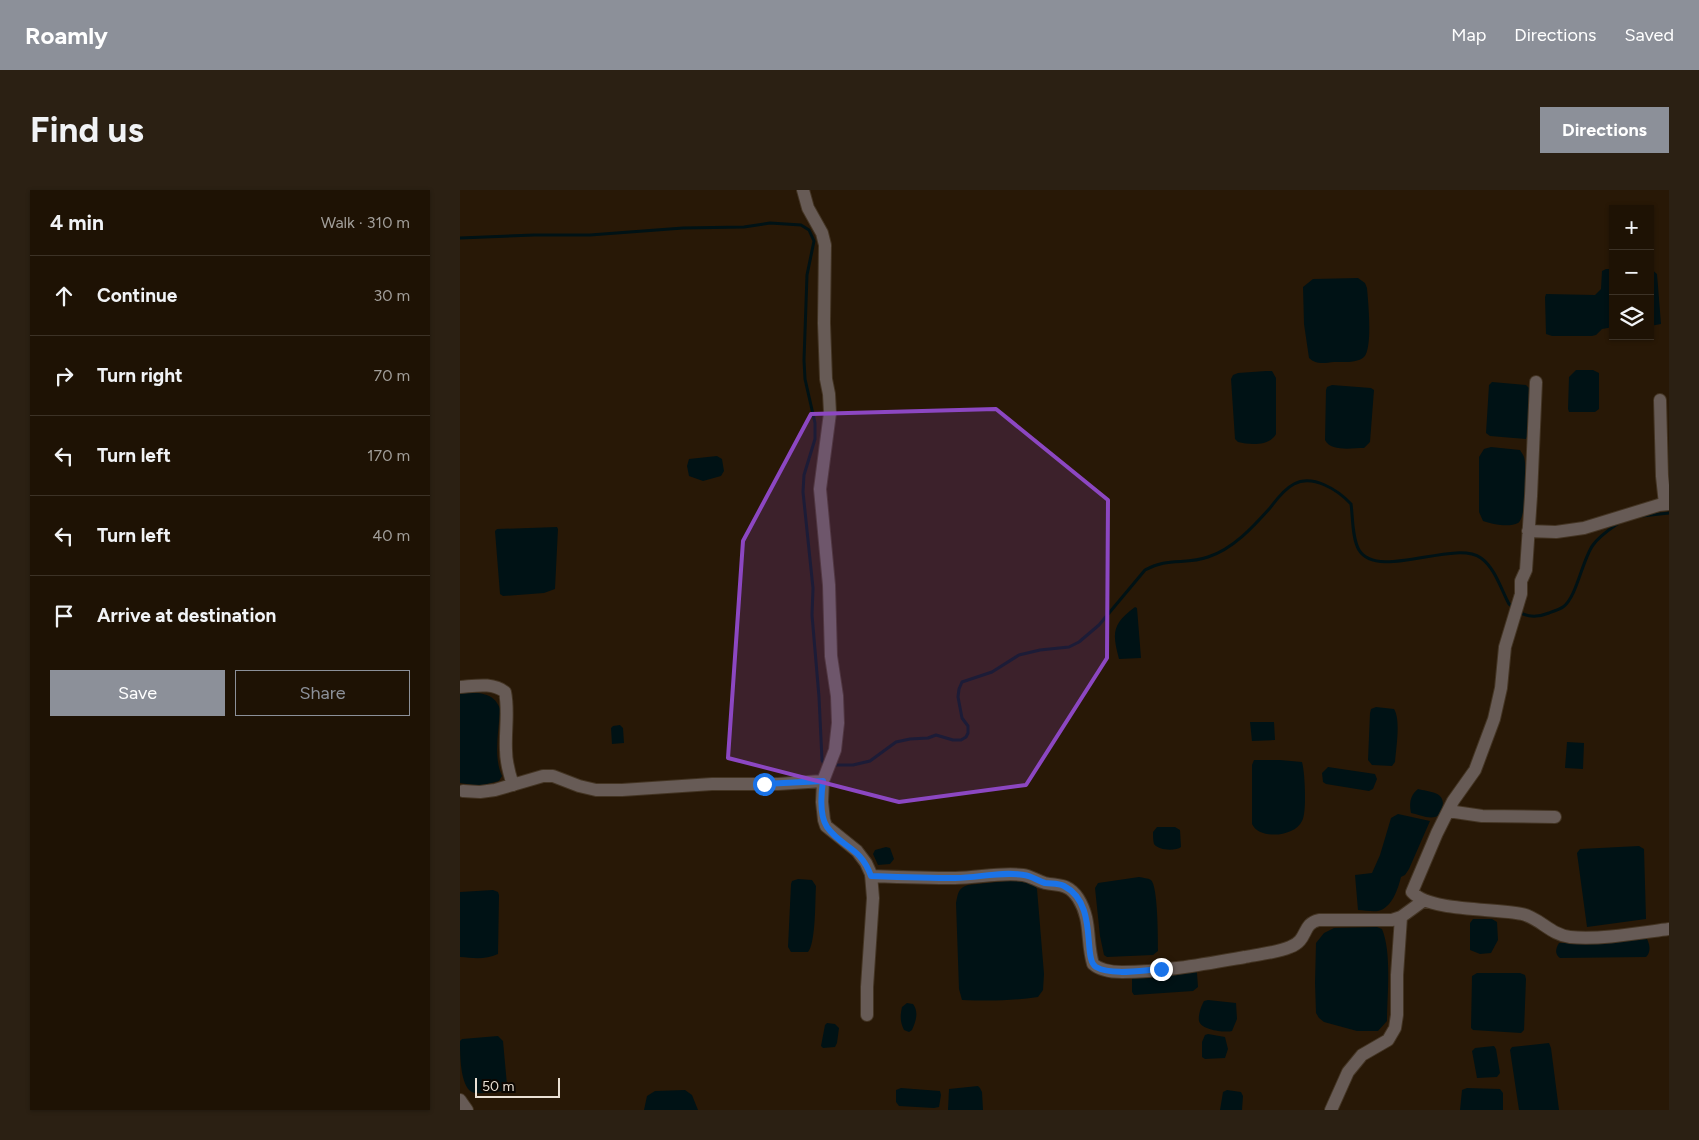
<!DOCTYPE html>
<html lang="en">
<head>
<meta charset="utf-8">
<style>
	:root { --surface:#1e1204; --page:#2b2013; --text:#f1f3f6; --muted:#a19e9a; --line:#3c3226; --accent:#8c9099 }
	body { margin:0; font-family:Figtree,sans-serif; background:var(--page); color:var(--text) }
	.controls { position:absolute; right:15px; top:15px; display:grid; overflow:hidden; border-radius:0px; box-shadow:0 1px 4px #0004 }
	.controls button { width:45px; height:45px; display:grid; place-items:center; padding:0; border:0; border-bottom:1px solid var(--line); background:var(--surface); color:var(--text); font:25px sans-serif }
	.scale { position:absolute; left:15px; bottom:12px; width:85px; box-sizing:border-box; padding-left:5px; border:2px solid #eae0d4; border-top:0; font-size:14px; line-height:18px; white-space:nowrap; color:#eae0d4; -webkit-text-stroke:4px #0b0601; paint-order:stroke }
	.stop { position:absolute; width:15px; height:15px; margin:-11px; border:4px solid #1a73e8; border-radius:50%; background:#fff }
	.stop.end { background:#1a73e8; border-color:#fff; box-shadow:0 1px 5px #0008 }
	.list { margin:0; padding:0; list-style:none }
	h2 { display:flex; justify-content:space-between; align-items:center; height:65px; margin:0; padding:0 20px; font-size:21px }
	h2 small { font-size:16px; font-weight:400; color:var(--muted) }
	.list li { display:grid; grid-template-columns:32px 1fr auto; gap:15px; align-items:center; box-sizing:border-box; height:80px; padding:0 20px; border-top:1px solid var(--line) }
	.list b { display:block; font-size:19px; white-space:nowrap }
	.list em { font-size:16px; font-style:normal; color:var(--muted) }
	.actions { display:flex; gap:10px; padding:15px 20px }
	.actions a { flex:1; padding:11px 0; border:1px solid var(--accent); border-radius:0px; text-align:center; font-size:18px; color:var(--accent) }
	.actions .main { background:var(--accent); color:#fff }
	.icon { flex:none; width:28px; height:28px; fill:none; stroke:currentColor; stroke-width:2; stroke-linecap:round; stroke-linejoin:round }
	.map { position:relative; flex:none; width:1209px; height:920px; overflow:hidden; border-radius:0px }
	header { display:flex; align-items:center; gap:30px; box-sizing:border-box; height:70px; padding:0 25px; background:var(--accent); color:#fff }
	header strong { font-size:24px }
	nav { display:flex; gap:28px; margin-inline-start:auto; font-size:18px }
	.intro { display:flex; align-items:center; justify-content:space-between; box-sizing:border-box; height:120px; padding:0 30px }
	h1 { margin:0; font-size:35px }
	.button { padding:12px 22px; border-radius:0px; background:var(--accent); color:#fff; font-size:18px; font-weight:700 }
	main { display:flex; gap:30px; padding:0 30px }
	aside { flex:1; background:var(--surface); border-radius:0px; box-shadow:0 1px 4px #0004 }
	.map>svg:first-child { display:block }
	.water { fill:#001215 }
	.lines { fill:none; stroke-linecap:round; stroke-linejoin:round }
	.stream { stroke:#001215; stroke-width:3 }
	.street-casing { stroke:#433423; stroke-width:14 }
	.street { stroke:#675b56; stroke-width:12 }
	.route { stroke:#1a73e8; stroke-width:6 }
	.marked { fill:#8c47c2; fill-opacity:0.2; stroke:#8c47c2; stroke-width:4; stroke-linejoin:round }
</style>
</head>
<body>
<header>
<strong>Roamly</strong>
<nav><a>Map</a><a>Directions</a><a>Saved</a></nav>
</header>
<div class="intro"><h1>Find us</h1><a class="button">Directions</a></div>
<main>
<aside>
<h2>4 min<small>Walk · 310 m</small></h2>
<ul class="list">
<li><svg class="icon" aria-label="ahead" viewBox="0 0 24 24"><path d="M12 20V5M6 11l6-6 6 6"/></svg><div><b>Continue</b></div><em>30 m</em></li>
<li><svg class="icon" aria-label="right" viewBox="0 0 24 24"><path d="M7 20v-9h11M14 6l5 5-5 5"/></svg><div><b>Turn right</b></div><em>70 m</em></li>
<li><svg class="icon" aria-label="left" viewBox="0 0 24 24"><path d="M17 20v-9H6M10 6l-5 5 5 5"/></svg><div><b>Turn left</b></div><em>170 m</em></li>
<li><svg class="icon" aria-label="left" viewBox="0 0 24 24"><path d="M17 20v-9H6M10 6l-5 5 5 5"/></svg><div><b>Turn left</b></div><em>40 m</em></li>
<li><svg class="icon" aria-label="arrive" viewBox="0 0 24 24"><path d="M6 21V4h12l-3 4 3 4H6"/></svg><div><b>Arrive at destination</b></div></li>
</ul>
<div class="actions"><a class="main">Save</a><a>Share</a></div>
</aside>
<div class="map">
<svg width="1209" height="920" viewBox="0 0 1209 920">
	<rect width="100%" height="100%" fill="#281806"/>
	<path class="water" d="M1190 78 1197 84 1201 134 1190 136Z
		M1146 79H1153V137L1142 139 1136 145 1132 146H1092L1086 144 1085 107 1086 104 1135 105 1141 99 1142 81Z
		M898 88 905 93 907 98C908 110 913 158 904 167 898 173 883 172 874 172 865 173 856 175 849 168L844 134 843 97 853 89Z
		M1116 180H1133L1139 183V219L1135 222H1109L1108 219 1109 187Z
		M806 181H812L816 188V244C810 256 790 255 778 252L775 249 771 189 773 185 778 183Z
		M1032 192 1066 195 1069 198 1068 244 1066 249 1030 246 1026 243 1029 195Z
		M872 195 911 198 914 200 910 252 904 258C892 258 871 262 865 250L866 200 867 197Z
		M1031 257 1060 260C1061 262 1063 264 1064 267 1067 277 1067 327 1058 333 1049 338 1032 334 1023 331L1019 322V267L1024 259Z
		M257 266 262 269 264 281 261 286 243 291 229 286 227 276 229 269Z
		M97 337 98 339 95 399 84 403 43 406 40 404 35 341 37 339Z
		M675 417 677 418 681 468 659 469C652 443 652 434 675 417Z
		M0 502C17 503 34 501 40 519 39 540 33 566 42 586L39 591 20 596 0 593Z
		M916 517 934 519C941 530 936 558 935 572L932 576 912 575 908 570 910 523 911 519Z
		M790 532H814L815 550 792 551Z
		M160 535 163 538 164 553 152 554 151 538 153 536Z
		M1107 552 1124 553 1123 579 1105 578Z
		M794 570H820L842 572C845 582 847 623 842 631 835 647 799 650 792 634V575Z
		M868 577 915 584 917 589 913 599 909 601 866 594 863 592 862 583Z
		M958 599C970 602 987 602 982 618 981 622 979 626 975 627 968 629 957 624 951 623 949 614 950 605 958 599Z
		M938 624 970 631 949 679 945 685 941 687C938 699 932 718 918 721 912 722 904 720 898 720L895 685 912 683 920 665 931 628Z
		M697 637H715L720 640 721 657C716 661 699 661 694 654 693 651 693 645 693 642Z
		M1179 656 1184 659 1186 729 1127 737 1117 663 1120 659Z
		M426 657 430 658 434 669 430 674 418 675 413 664 415 660Z
		M679 687C683 688 688 688 691 690 698 696 698 749 698 761L693 765 647 767 644 765 640 746 635 698 638 693Z
		M338 689 352 690 356 696C355 710 356 753 348 762H331L328 757 331 694 332 691Z
		M556 690 573 692 577 699 584 784 583 800 578 807C552 811 528 811 502 810L499 799 496 713C498 703 498 698 508 695Z
		M33 700 38 702 39 705 38 764C25 770 13 768 0 767V702Z
		M1013 729H1032L1037 732 1038 750 1031 763 1020 764 1010 760V733Z
		M917 737 922 739C932 763 927 805 927 831L918 841H897L864 832 859 828 856 823 855 793 856 753 864 743 874 738Z
		M1185 747 1187 749C1190 755 1191 762 1186 767L1100 768C1094 764 1096 758 1099 753H1115Z
		M736 780 737 783 738 797 733 801 674 805 672 802V788Z
		M1017 783H1060L1065 785 1066 789 1064 840 1061 843 1013 840 1011 838 1012 786Z
		M748 810 776 813 777 829 772 841C765 843 741 840 739 831 738 826 741 816 744 811Z
		M447 813 453 814C459 822 456 831 452 840L449 842 444 840C440 832 440 826 442 817Z
		M367 833 375 834 379 838 377 853 375 857 363 858 361 856 365 835Z
		M748 844 765 847 768 859 765 868 745 869 742 867V852L745 845Z
		M38 846 43 851 47 895 43 901C34 902 23 904 15 903 0 901 0 865 0 851L2 849Z
		M1089 853 1091 858 1099 920H1059L1050 860 1052 857Z
		M1034 856 1036 859 1040 883 1037 887 1017 888 1012 861 1015 858Z
		M518 896 520 898 522 902 523 920H488L489 899Z
		M441 898 480 901 481 905 479 917 474 918 439 916 436 912V900Z
		M1007 898 1040 899 1043 903V920H1000L1002 900Z
		M225 900 232 905 238 920H184L187 906 195 901Z
		M767 900 781 902 783 906 782 920H760L763 902Z"/>
	<g class="lines">
		<path class="stream" d="M0 48 74 45H130L223 38 284 37 310 33 341 35 349 40 354 51 347 85 344 170 345 189 355 233V249L344 285 343 302 353 398 352 425 359 507 362 570 364 574H366
			M1182 326 1209 323
			M1059 422C1069 428 1079 427 1089 423 1093 421 1099 420 1103 417 1117 407 1122 370 1133 355 1140 345 1150 339 1160 332
			M373 575H393L410 571 436 552 450 549 468 548 476 545 493 550H501L506 547 508 543V536L502 528 498 507 499 499 502 492 532 482 559 465 580 460 609 457 619 452 639 435 685 380C707 367 726 375 748 367 773 359 793 337 810 318 816 310 824 299 834 294 853 284 878 300 891 314 893 328 892 348 899 360 918 391 994 349 1021 368 1035 378 1041 399 1049 414L1053 417"/>
		<defs>
			<path id="street" d="M343 0 348 18 362 43 365 55 364 133 366 189 369 204 370 223 360 299 369 395 371 466 377 506 378 533 375 560 363 591 362 612 364 630 366 636 397 661 406 673 411 684 413 708 407 797V825
				M1076 192 1071 306 1066 380 1061 391V404L1045 457 1041 498 1034 529 1015 580 993 611 977 643 952 702C970 722 1036 718 1062 724 1080 728 1091 745 1110 747 1140 750 1179 743 1209 739
				M1200 210 1202 286 1205 314
				M1068 341 1096 342 1124 338 1199 315 1209 314
				M0 497C15 496 32 492 45 502 49 521 45 540 46 560 46 573 49 583 53 595
				M3 601 20 602 35 600 83 586H93L119 596 136 600H162L252 594H318L363 591
				M988 621 1022 626 1095 627
				M411 686C439 687 467 688 495 688 518 688 540 682 563 685 571 686 577 691 585 693 599 696 608 693 618 708 632 730 626 751 633 774 641 781 652 782 662 782 703 782 745 774 785 767 799 764 816 763 830 757 849 750 841 734 859 730H932L941 727 963 711
				M0 910 7 920
				M871 920 888 882 902 865 928 850 935 838 937 825V785L941 727"/>
		</defs>
		<use href="#street" class="street-casing"/>
		<use href="#street" class="street"/>
	</g>
	<g class="lines">
		<path class="route" d="M304 594 363 591C361 605 359 625 367 637 382 658 400 656 411 686 439 687 467 688 495 688 518 688 541 681 564 685 572 686 578 691 585 693 592 694 598 693 604 696 639 714 622 769 636 777 652 786 683 780 701 779"/>
	</g>
	<path class="marked" d="M536 219 648 310 647 468 566 595 439 612 268 568 283 351 351 224Z"/>
</svg>
<div class="controls">
<button>+</button>
<button>−</button>
<button><svg class="icon" aria-label="layers" viewBox="0 0 24 24"><path d="M12 4l9 5-9 5-9-5zM3 14l9 5 9-5"/></svg></button>
</div>
<div class="scale">50 m</div>
<div class="stop" style="left:304px;top:594px"></div>
<div class="stop end" style="left:701px;top:779px"></div>
</div>
</main>
</body>
</html>
